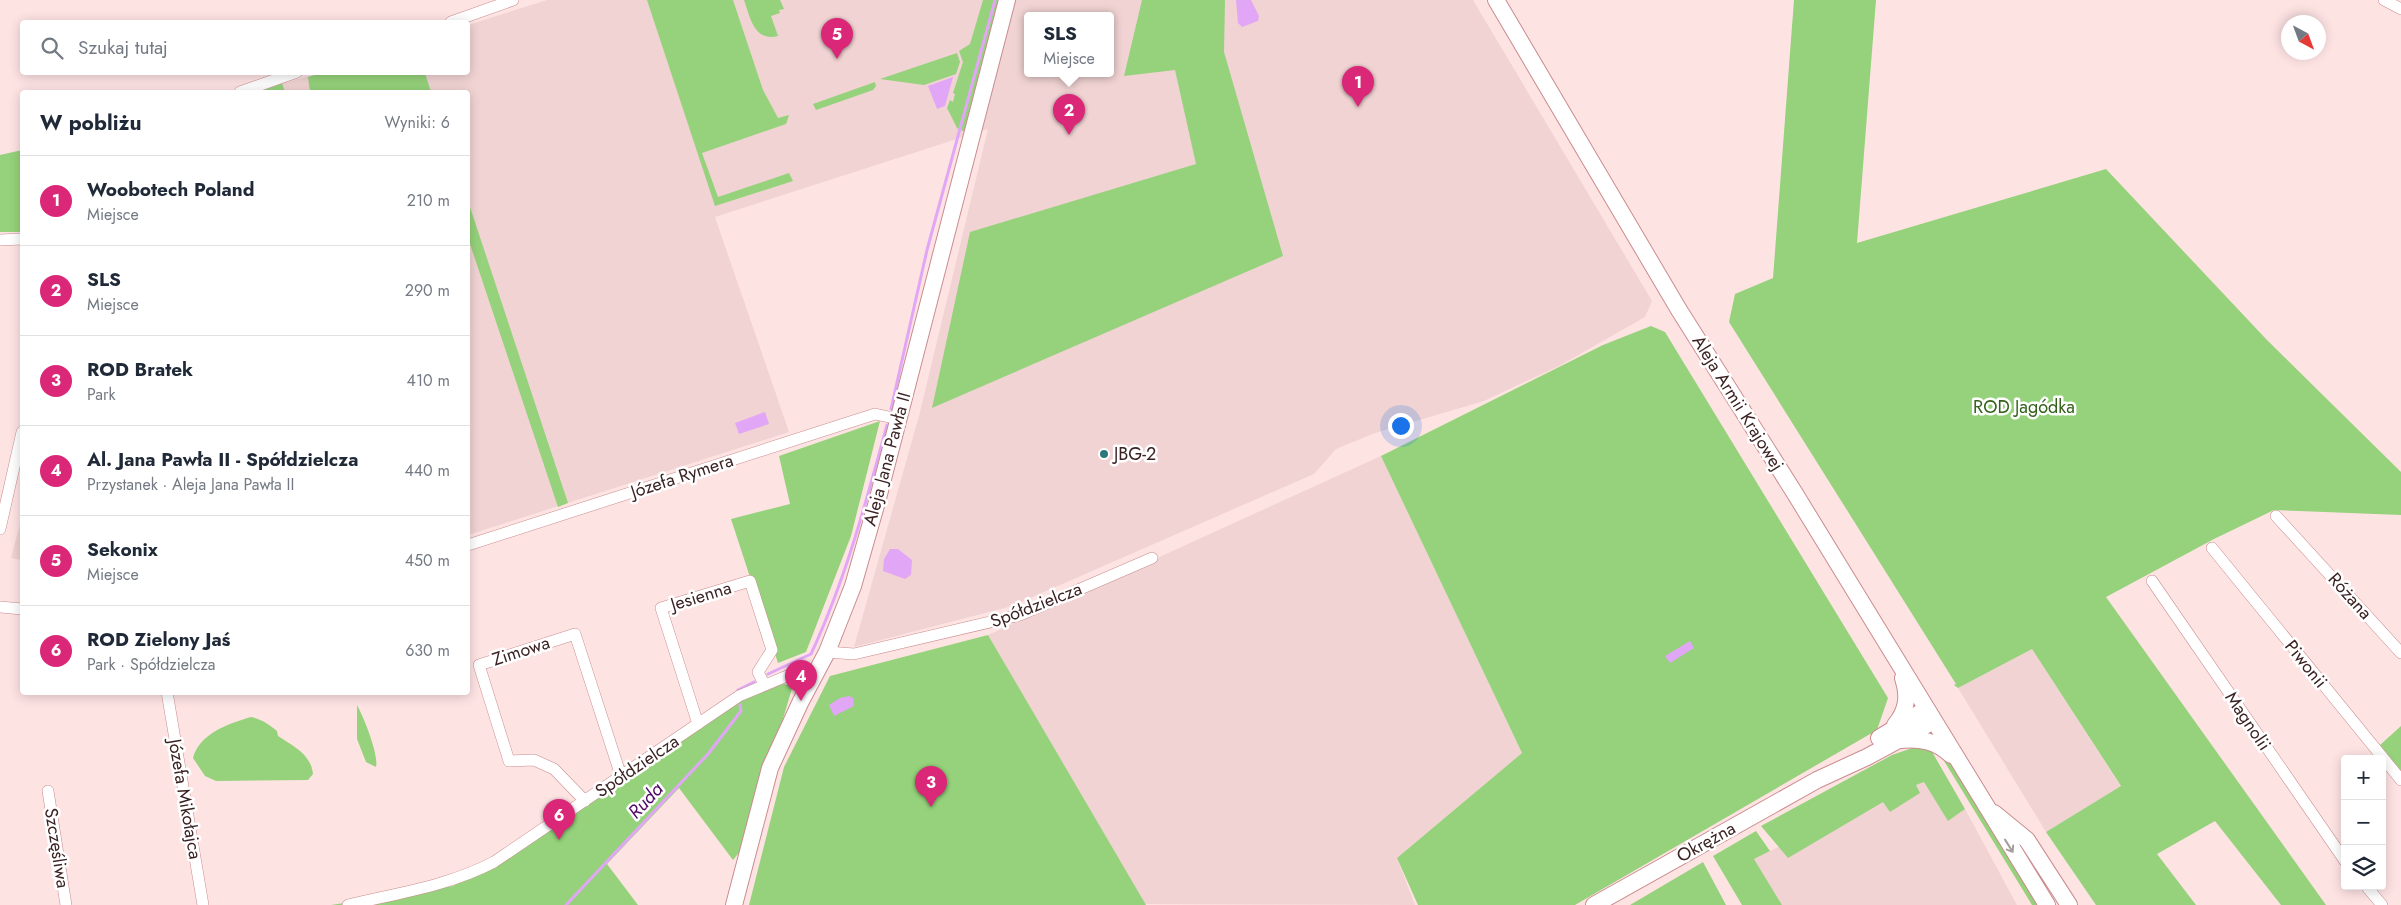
<!DOCTYPE html>
<html lang="pl">
<head>
<meta charset="utf-8">
<style>
	:root { --surface:#fff; --page:#f2f2f3; --text:#1f2937; --muted:#747a83; --line:#e0e1e3; --accent:#db2777 }
	body { margin:0; font-family:Jost,sans-serif; background:var(--page); color:var(--text) }
	.controls { position:absolute; right:15px; bottom:15px; display:grid; overflow:hidden; border-radius:5px; box-shadow:0 2px 12px #0003 }
	.controls button { width:45px; height:45px; display:grid; place-items:center; padding:0; border:0; border-bottom:1px solid var(--line); background:var(--surface); color:var(--text); font:25px sans-serif }
	.compass { position:absolute; left:2281px; top:15px; width:45px; height:45px; border-radius:50%; background:var(--surface); box-shadow:0 2px 12px #0003; rotate:139deg }
	.you { position:absolute; left:1400px; top:425px; width:18px; height:18px; margin:-12px; border:4px solid #fff; border-radius:50%; background:#1a73e8; box-shadow:0 0 0 8px #1a73e833 }
	.badge { display:grid; place-items:center; width:32px; height:32px; border-radius:50%; background:var(--accent); color:#fff; font-size:16px; font-weight:700 }
	.pin { position:absolute; translate:-50% -41px; filter:drop-shadow(0 1px 2px #0008) }
	.pin::after { content:''; position:absolute; top:26px; width:18px; height:15px; background:inherit; clip-path:polygon(0 0,100% 0,50% 100%) }
	.popup { position:absolute; left:1024px; top:12px; width:90px; height:65px; box-sizing:border-box; display:grid; place-content:center; border-radius:5px; background:var(--surface); filter:drop-shadow(0 1px 4px #0005); font-size:16px; white-space:nowrap; color:var(--muted) }
	.popup b { font-size:19px; color:var(--text) }
	.popup::after { content:''; position:absolute; left:50%; top:100%; margin-left:-10px; border:10px solid transparent; border-top-color:var(--surface) }
	.list { margin:0; padding:0; list-style:none }
	h2 { display:flex; justify-content:space-between; align-items:center; height:65px; margin:0; padding:0 20px; font-size:21px }
	h2 small { font-size:16px; font-weight:400; color:var(--muted) }
	.list li { display:grid; grid-template-columns:32px 1fr auto; gap:15px; align-items:center; box-sizing:border-box; height:90px; padding:0 20px; border-top:1px solid var(--line) }
	.list b { display:block; font-size:19px; white-space:nowrap }
	.list p { margin:0; font-size:16px; white-space:nowrap; color:var(--muted) }
	.list em { font-size:16px; font-style:normal; color:var(--muted) }
	.icon { flex:none; width:28px; height:28px; fill:none; stroke:currentColor; stroke-width:2; stroke-linecap:round; stroke-linejoin:round }
	.map { position:relative; flex:none; width:2401px; height:905px; overflow:hidden }
	.search { position:absolute; background:var(--surface); box-shadow:0 2px 12px #0003; left:20px; top:20px; width:450px; height:55px; display:flex; align-items:center; gap:12px; box-sizing:border-box; padding:0 18px; border-radius:5px; color:var(--muted); font-size:19px }
	.panel { position:absolute; background:var(--surface); box-shadow:0 2px 12px #0003; left:20px; top:90px; width:450px; height:605px; border-radius:5px }
	.map>svg:first-child { display:block }
	.built { fill:#f1d3d3; fill-rule:evenodd }
	.green { fill:#95d27b }
	.water { fill:#e1a7f6 }
	.lines { fill:none; stroke-linecap:round; stroke-linejoin:round }
	.stream { stroke:#e1a7f6; stroke-width:3 }
	.street-casing { stroke:#ca8c8e; stroke-width:12 }
	.secondary-casing { stroke:#ca8c8e; stroke-width:18 }
	.street { stroke:#fff; stroke-width:11 }
	.secondary { stroke:#fff; stroke-width:16 }
	.oneway { stroke:#a79c9c }
	.poi-dot { fill:#2e7879; stroke:#fff; stroke-width:2 }
	.labels { text-anchor:middle; stroke-width:5; stroke-linejoin:round; paint-order:stroke }
	.street-label { font-size:18px; fill:#3b2223; stroke:#fff }
	.park-label { font-size:18px; fill:#33611b; stroke:#fff }
	.poi-label { font-size:18px; fill:#3b2223; stroke:#fff; text-anchor:start }
	.water-label { font-size:19px; font-style:italic; fill:#510965; stroke:#fff }
</style>
</head>
<body>
<div class="map">
<svg width="2401" height="905" viewBox="0 0 2401 905">
	<rect width="100%" height="100%" fill="#fee3e3"/>
	<path class="built" d="M547 0H1473L1652 301 1645 317 1561 365 1484 401 1375 433 1336 449 1314 474 1012 606 854 647 920 412 988 129 715 217 789 432 468 535V92H285L282 83 322 73 468 72V25ZM1028 16H1110V74H1028Z
		M1381 456 1522 753 1397 858 1415 905 1145 904 988 635Z
		M21 520H22V560L11 558Z
		M2032 649 2121 787 2046 832 1958 688Z
		M1924 782 1948 820 1965 809 2017 905H1782L1754 859 1875 799Z"/>
	<path class="green" d="M647 0H733L763 90 778 118 789 115 786 124 702 153 718 197 789 173 793 181 715 206Z
		M744 0H780L784 9 779 10 780 13 771 16 778 36C754 42 750 17 744 0Z
		M983 0H1000L965 132 957 128 947 108 950 100 953 102 955 94 953 93 963 62 959 51 970 44Z
		M1142 0H1225L1224 52 1283 256 932 408 970 232 1196 164 1175 70 1124 76Z
		M1794 0H1876L1857 243 2106 169 2266 339 2401 472V515L2274 510 2214 539 2106 597 2326 905H2281L2215 821 2157 854 2196 905H2096L2046 832 2121 786 2032 649 1958 688 1954 685 1956 684 1729 322 1735 294 1773 278Z
		M957 53 960 62 956 74 924 85 880 79Z
		M322 73H425L431 92H310L308 77Z
		M875 82 876 86 873 90 816 110 813 104Z
		M282 83 285 92H258Z
		M22 150V232H0V155Z
		M468 201 568 503 558 507 468 238Z
		M1651 326 1665 332 1888 698 1877 730 1575 905H1418L1397 858 1522 753 1381 456 1603 345Z
		M880 421 851 536 806 652 778 663 731 519 790 504 779 456Z
		M988 635 1146 905H749L784 767 830 676Z
		M781 684 793 685 746 844 733 860 679 788 607 864 638 905H331L453 886 570 816 741 700Z
		M357 705C364 718 379 755 376 767L366 762 357 739Z
		M251 717C261 719 269 724 277 731L278 736C293 746 311 754 313 774L308 780 216 781 205 776 193 758C200 733 228 724 251 717Z
		M2401 726V771L2380 745Z
		M1915 747 1931 750 1965 809 1948 821 1924 782 1916 785 1920 793 1890 812 1883 802 1788 858 1761 826 1892 755Z
		M1938 751 1952 763 2040 905H2032Z
		M1756 831 1770 851 1754 859 1782 905H1742L1713 856Z
		M1703 862 1726 905H1630Z"/>
	<path class="water" d="M1236 0H1251L1259 16 1258 21 1242 27 1238 23Z
		M953 77 945 106 937 109 928 86Z
		M765 412 769 424 739 434 735 423Z
		M890 549H898L912 560 911 575 905 579 883 571 884 559Z
		M1690 641 1694 648 1670 663 1665 656Z
		M849 696 853 698 854 706 834 716 829 705 840 698Z"/>
	<g class="lines">
		<path class="stream" d="M891 409 927 250 995 0
			M768 674 811 654C845 581 866 503 887 425
			M738 690 754 682
			M566 905 708 754 741 711 740 705"/>
		<defs>
			<path id="street" d="M2384 0 2401 9
				M451 22 513 0
				M240 92 297 72
				M0 240 22 239
				M2276 516 2401 653
				M0 529 22 432
				M468 545 875 414 898 419
				M2212 548 2401 780
				M2152 581 2345 861
				M0 607 22 609
				M827 652 854 654 1020 615 1152 558
				M167 692 203 905
				M698 724 661 608 750 581 772 650 758 672 764 684
				M48 791 66 905
				M585 801 554 769 534 760 509 761 479 665 575 634 621 776
				M2366 886 2382 905
				M348 905C398 893 448 886 494 862L739 696 794 673 815 675"/>
			<path id="secondary" d="M1496 0 1679 310 1794 492 2047 905
				M1895 725C1907 711 1909 696 1903 678
				M1879 738 1926 709
				M1900 740C1921 738 1936 741 1951 755
				M1994 813 2027 840 2069 905
				M734 905 770 768 801 701 827 652 853 586 877 502 1007 0
				M1594 905 1817 780 1867 757 1934 721"/>
		</defs>
		<use href="#street" class="street-casing"/>
		<use href="#secondary" class="secondary-casing"/>
		<use href="#street" class="street"/>
		<use href="#secondary" class="secondary"/>
	</g>
	<defs><path id="oneway-shaft" d="M-6 0H5M1.5-3L5.5 0L1.5 3" fill="none" stroke-width="1.6" stroke-linecap="round" stroke-linejoin="round" transform="scale(1.25)"/></defs>
	<use class="oneway" href="#oneway-shaft" transform="translate(2009 846) rotate(58)"/>
	<circle class="poi-dot" cx="1104" cy="454" r="5"/>
	<g class="labels">
		<g class="street-label">
			<text transform="translate(1738 403) rotate(58)" y="6">Aleja Armii Krajowej</text>
			<text transform="translate(887 459) rotate(-75)" y="6">Aleja Jana Pawła II</text>
			<text transform="translate(682 476) rotate(-18)" y="6">Józefa Rymera</text>
			<text transform="translate(701 596) rotate(-17)" y="6">Jesienna</text>
			<text transform="translate(2350 596) rotate(48)" y="6">Różana</text>
			<text transform="translate(1036 605) rotate(-21)" y="6">Spółdzielcza</text>
			<text transform="translate(521 651) rotate(-18)" y="6">Zimowa</text>
			<text transform="translate(2306 664) rotate(51)" y="6">Piwonii</text>
			<text transform="translate(2248 721) rotate(56)" y="6">Magnolii</text>
			<text transform="translate(637 766) rotate(-34)" y="6">Spółdzielcza</text>
			<text transform="translate(185 799) rotate(80)" y="6">Józefa Mikołajca</text>
			<text transform="translate(1706 842) rotate(-29)" y="6">Okrężna</text>
			<text transform="translate(57 848) rotate(81)" y="6">Szczęśliwa</text>
		</g>
		<g class="park-label">
			<text x="2024" y="413">ROD Jagódka</text>
		</g>
		<g class="poi-label">
			<text x="1114" y="460">JBG-2</text>
		</g>
		<g class="water-label">
			<text transform="translate(645 800) rotate(-47)" y="7">Ruda</text>
		</g>
	</g>
</svg>
<div class="controls">
<button>+</button>
<button>−</button>
<button><svg class="icon" aria-label="layers" viewBox="0 0 24 24"><path d="M12 4l9 5-9 5-9-5zM3 14l9 5 9-5"/></svg></button>
</div>
<svg class="compass" viewBox="-18 -18 36 36"><path d="M0-13l5 13h-10z" fill="#e53935"/><path d="M0 13l5-13h-10z" fill="#747a83"/></svg>
<div class="you"></div>
<div class="pin badge" style="left:1358px;top:107px">1</div>
<div class="pin badge" style="left:1069px;top:135px">2</div>
<div class="popup"><b>SLS</b>Miejsce</div>
<div class="pin badge" style="left:931px;top:807px">3</div>
<div class="pin badge" style="left:801px;top:701px">4</div>
<div class="pin badge" style="left:837px;top:59px">5</div>
<div class="pin badge" style="left:559px;top:840px">6</div>
<div class="search"><svg class="icon" aria-label="search" viewBox="0 0 24 24"><circle cx="10" cy="10" r="6"/><path d="M15 15l6 6"/></svg>Szukaj tutaj</div>
<section class="panel">
<h2>W pobliżu<small>Wyniki: 6</small></h2>
<ul class="list">
<li><span class="badge">1</span><div><b>Woobotech Poland</b><p>Miejsce</p></div><em>210 m</em></li>
<li><span class="badge">2</span><div><b>SLS</b><p>Miejsce</p></div><em>290 m</em></li>
<li><span class="badge">3</span><div><b>ROD Bratek</b><p>Park</p></div><em>410 m</em></li>
<li><span class="badge">4</span><div><b>Al. Jana Pawła II - Spółdzielcza</b><p>Przystanek · Aleja Jana Pawła II</p></div><em>440 m</em></li>
<li><span class="badge">5</span><div><b>Sekonix</b><p>Miejsce</p></div><em>450 m</em></li>
<li><span class="badge">6</span><div><b>ROD Zielony Jaś</b><p>Park · Spółdzielcza</p></div><em>630 m</em></li>
</ul>
</section>
</div>
</body>
</html>
